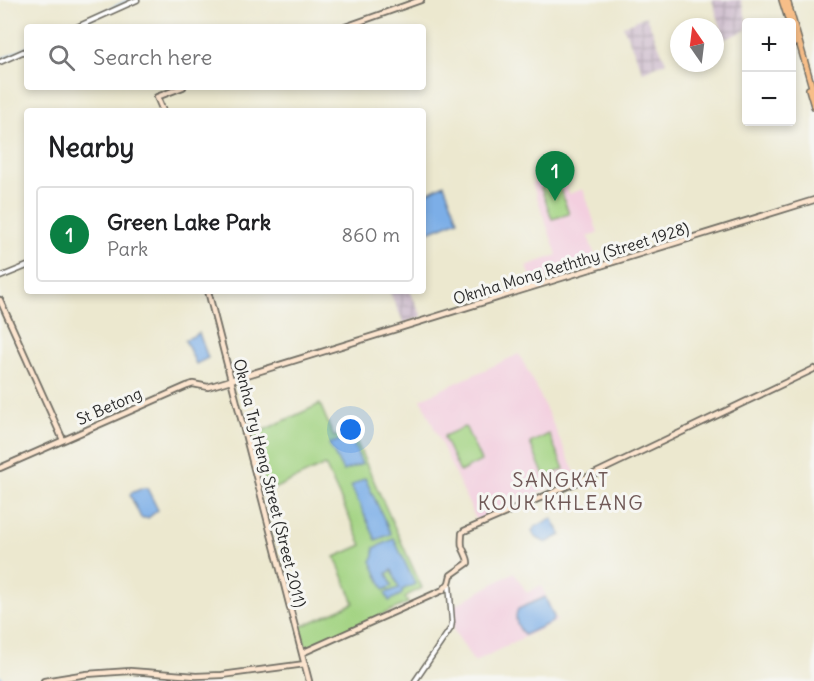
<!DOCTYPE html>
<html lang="en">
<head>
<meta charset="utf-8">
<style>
	:root { --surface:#fff; --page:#f2f2f2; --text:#202124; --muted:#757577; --line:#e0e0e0; --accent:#0b8043 }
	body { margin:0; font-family:Delius,sans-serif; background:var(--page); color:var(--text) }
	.controls { position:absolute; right:18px; top:18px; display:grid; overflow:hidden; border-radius:6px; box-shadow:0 3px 9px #0003 }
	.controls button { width:54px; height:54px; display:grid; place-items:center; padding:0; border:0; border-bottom:2px solid var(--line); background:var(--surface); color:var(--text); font:30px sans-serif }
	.compass { position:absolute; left:670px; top:18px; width:54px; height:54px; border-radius:50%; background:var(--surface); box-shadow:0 3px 9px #0003; rotate:346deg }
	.you { position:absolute; left:351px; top:430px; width:21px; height:21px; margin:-15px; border:4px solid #fff; border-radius:50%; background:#1a73e8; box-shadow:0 0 0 9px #1a73e833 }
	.badge { display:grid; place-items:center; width:39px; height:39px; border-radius:50%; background:var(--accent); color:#fff; font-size:20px; font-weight:700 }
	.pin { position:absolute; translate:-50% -50px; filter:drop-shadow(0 2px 3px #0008) }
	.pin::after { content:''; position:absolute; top:32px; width:21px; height:18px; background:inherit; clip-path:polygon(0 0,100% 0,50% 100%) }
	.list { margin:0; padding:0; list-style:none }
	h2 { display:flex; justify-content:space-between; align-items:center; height:78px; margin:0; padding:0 24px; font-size:26px }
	h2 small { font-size:20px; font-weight:400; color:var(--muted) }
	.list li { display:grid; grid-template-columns:39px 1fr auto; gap:18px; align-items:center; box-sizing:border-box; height:96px; margin:0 12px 12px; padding:0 12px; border:2px solid var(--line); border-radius:6px }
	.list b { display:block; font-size:22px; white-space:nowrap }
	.list p { margin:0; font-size:20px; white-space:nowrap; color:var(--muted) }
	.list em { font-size:20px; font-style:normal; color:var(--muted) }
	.icon { flex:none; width:33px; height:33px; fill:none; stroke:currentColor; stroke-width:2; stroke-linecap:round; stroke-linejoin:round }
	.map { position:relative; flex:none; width:814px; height:681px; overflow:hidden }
	.search { position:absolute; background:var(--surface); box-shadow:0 3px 9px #0003; left:24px; top:24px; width:402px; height:66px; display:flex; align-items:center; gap:15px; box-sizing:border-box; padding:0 21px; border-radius:6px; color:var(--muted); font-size:22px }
	.panel { position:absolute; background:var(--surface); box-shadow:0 3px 9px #0003; left:24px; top:108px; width:402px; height:186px; border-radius:6px }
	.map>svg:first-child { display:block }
	.built { fill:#f3cfdf }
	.industrial { fill:url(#industrial-grid) }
	.park { fill:#a2d381; stroke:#667f56; stroke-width:1.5 }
	.water { fill:#7baee7; stroke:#536c89; stroke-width:1.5 }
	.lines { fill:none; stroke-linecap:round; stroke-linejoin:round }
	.stream { stroke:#7baee7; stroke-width:1.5 }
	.canal { stroke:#7baee7; stroke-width:3 }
	.tertiary-casing { stroke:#6f6d64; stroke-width:7 }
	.secondary-casing { stroke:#6f6d64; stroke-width:8 }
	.primary-casing { stroke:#6f6d64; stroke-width:8 }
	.tertiary { stroke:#fff; stroke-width:4 }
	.secondary { stroke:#fce5cf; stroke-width:4.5 }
	.primary { stroke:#f7be88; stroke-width:5 }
	.labels { text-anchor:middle; stroke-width:6; stroke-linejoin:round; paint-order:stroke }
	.street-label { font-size:16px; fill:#2b2b2b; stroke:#f6f6f2 }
	.quarter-label { font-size:20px; letter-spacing:1.5px; fill:#705957; stroke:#f6f6f2 }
</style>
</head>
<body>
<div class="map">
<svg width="814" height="681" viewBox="0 0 814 681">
	<defs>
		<pattern id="industrial-grid" width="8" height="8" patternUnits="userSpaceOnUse" patternTransform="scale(1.5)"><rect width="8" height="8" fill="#cfbdce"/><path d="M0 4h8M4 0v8" fill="none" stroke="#a89aa7"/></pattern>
	</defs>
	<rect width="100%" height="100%" fill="#f6f6f2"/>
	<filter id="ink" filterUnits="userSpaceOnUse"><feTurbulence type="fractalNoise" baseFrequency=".0167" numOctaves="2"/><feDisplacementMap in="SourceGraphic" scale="12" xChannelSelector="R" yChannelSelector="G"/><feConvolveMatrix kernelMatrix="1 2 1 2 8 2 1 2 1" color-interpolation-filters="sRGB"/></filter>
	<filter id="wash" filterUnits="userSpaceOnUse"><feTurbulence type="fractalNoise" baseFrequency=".008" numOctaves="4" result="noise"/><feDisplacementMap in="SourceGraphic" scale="24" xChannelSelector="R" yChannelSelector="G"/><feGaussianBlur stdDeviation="1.35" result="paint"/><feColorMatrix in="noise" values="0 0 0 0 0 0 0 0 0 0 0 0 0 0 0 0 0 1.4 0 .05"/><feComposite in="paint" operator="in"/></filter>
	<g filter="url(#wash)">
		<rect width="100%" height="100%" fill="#ece8cf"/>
		<path class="built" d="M561 171 569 194 583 189 598 233 588 236 597 262 534 282 526 266 557 255 532 183Z
			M519 354 536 387 576 475 477 522 421 399Z
			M514 572 527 593 541 585 557 621 474 662 453 629 454 606Z"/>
		<path class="industrial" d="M712 0H741L747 22 746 30 725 39Z
			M646 16 666 62 643 72 623 26Z
			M389 291H410L422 317 404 323Z"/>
		<path class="park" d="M557 180 569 214 552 219 541 188Z
			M320 404 334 437 351 430 422 588 408 595 405 598 408 603 306 649 300 627 354 603 335 557 362 545 325 465 267 492 251 436Z
			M464 427 466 428 481 461 460 472 444 438V436Z
			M549 434 564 469 545 478 530 443Z"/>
		<path class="water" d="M444 184 458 220 426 233 423 224V195Z
			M199 333 208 358 196 364 185 340Z
			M350 437 362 464 343 471 329 444Z
			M365 478 391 534 376 540 351 486Z
			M143 488H147L158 510 148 518H141L130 495 131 493Z
			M552 518 561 535 546 543 535 537 532 531 535 527Z
			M394 539 415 584 402 590V594L389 601 385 593 399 588 392 570 387 573 392 586 384 590 371 561 374 556V548Z
			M545 597 554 617 552 622 524 635C518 627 513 619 518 609Z"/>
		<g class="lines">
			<path class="stream" d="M71 27 129 0
				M0 60 27 47"/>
			<path class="canal" d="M0 677 2 681"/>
		</g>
	</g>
	<g filter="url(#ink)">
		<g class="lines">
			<defs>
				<path id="tertiary" d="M77 27 137 0
					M0 62 27 50
					M0 277 27 266
					M415 681 451 628 452 622 449 583"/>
				<path id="secondary" d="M345 27 421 0
					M163 111 157 97 183 87
					M208 291 309 681
					M0 300 63 440
					M0 468 187 386 193 384 208 387 231 380 814 200
					M302 653 443 590 449 583 451 575 468 563C468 556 464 553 462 546 461 542 462 537 462 533L464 531 577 482 814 369
					M44 681 87 674 130 671 196 676 222 675 305 664"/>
				<path id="primary" d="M782 0 789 22
					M787 0 814 94
					M792 30 795 43
					M809 89 814 106"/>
			</defs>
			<use href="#tertiary" class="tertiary-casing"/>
			<use href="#secondary" class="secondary-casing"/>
			<use href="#primary" class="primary-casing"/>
			<use href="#tertiary" class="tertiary"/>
			<use href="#secondary" class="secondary"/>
			<use href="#primary" class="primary"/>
		</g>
	</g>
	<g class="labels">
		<g class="street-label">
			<text transform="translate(571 263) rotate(-17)" y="6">Oknha Mong Reththy (Street 1928)</text>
			<text transform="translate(109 406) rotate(-24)" y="6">St Betong</text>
			<text transform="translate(270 483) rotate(76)" y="6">Oknha Try Heng Street (Street 2011)</text>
		</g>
		<g class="quarter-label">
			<text x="561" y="487">SANGKAT<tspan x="561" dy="23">KOUK KHLEANG</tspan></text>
		</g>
	</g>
</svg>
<div class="controls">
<button>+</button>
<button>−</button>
</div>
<svg class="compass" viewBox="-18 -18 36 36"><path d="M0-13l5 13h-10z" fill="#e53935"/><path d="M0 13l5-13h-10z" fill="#757577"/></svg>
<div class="you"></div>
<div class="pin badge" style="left:555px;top:201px">1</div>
<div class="search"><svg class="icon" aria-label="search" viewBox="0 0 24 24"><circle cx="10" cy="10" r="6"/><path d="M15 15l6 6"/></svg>Search here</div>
<section class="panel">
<h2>Nearby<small></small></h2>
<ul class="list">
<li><span class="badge">1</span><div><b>Green Lake Park</b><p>Park</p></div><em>860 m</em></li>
</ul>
</section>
</div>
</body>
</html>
